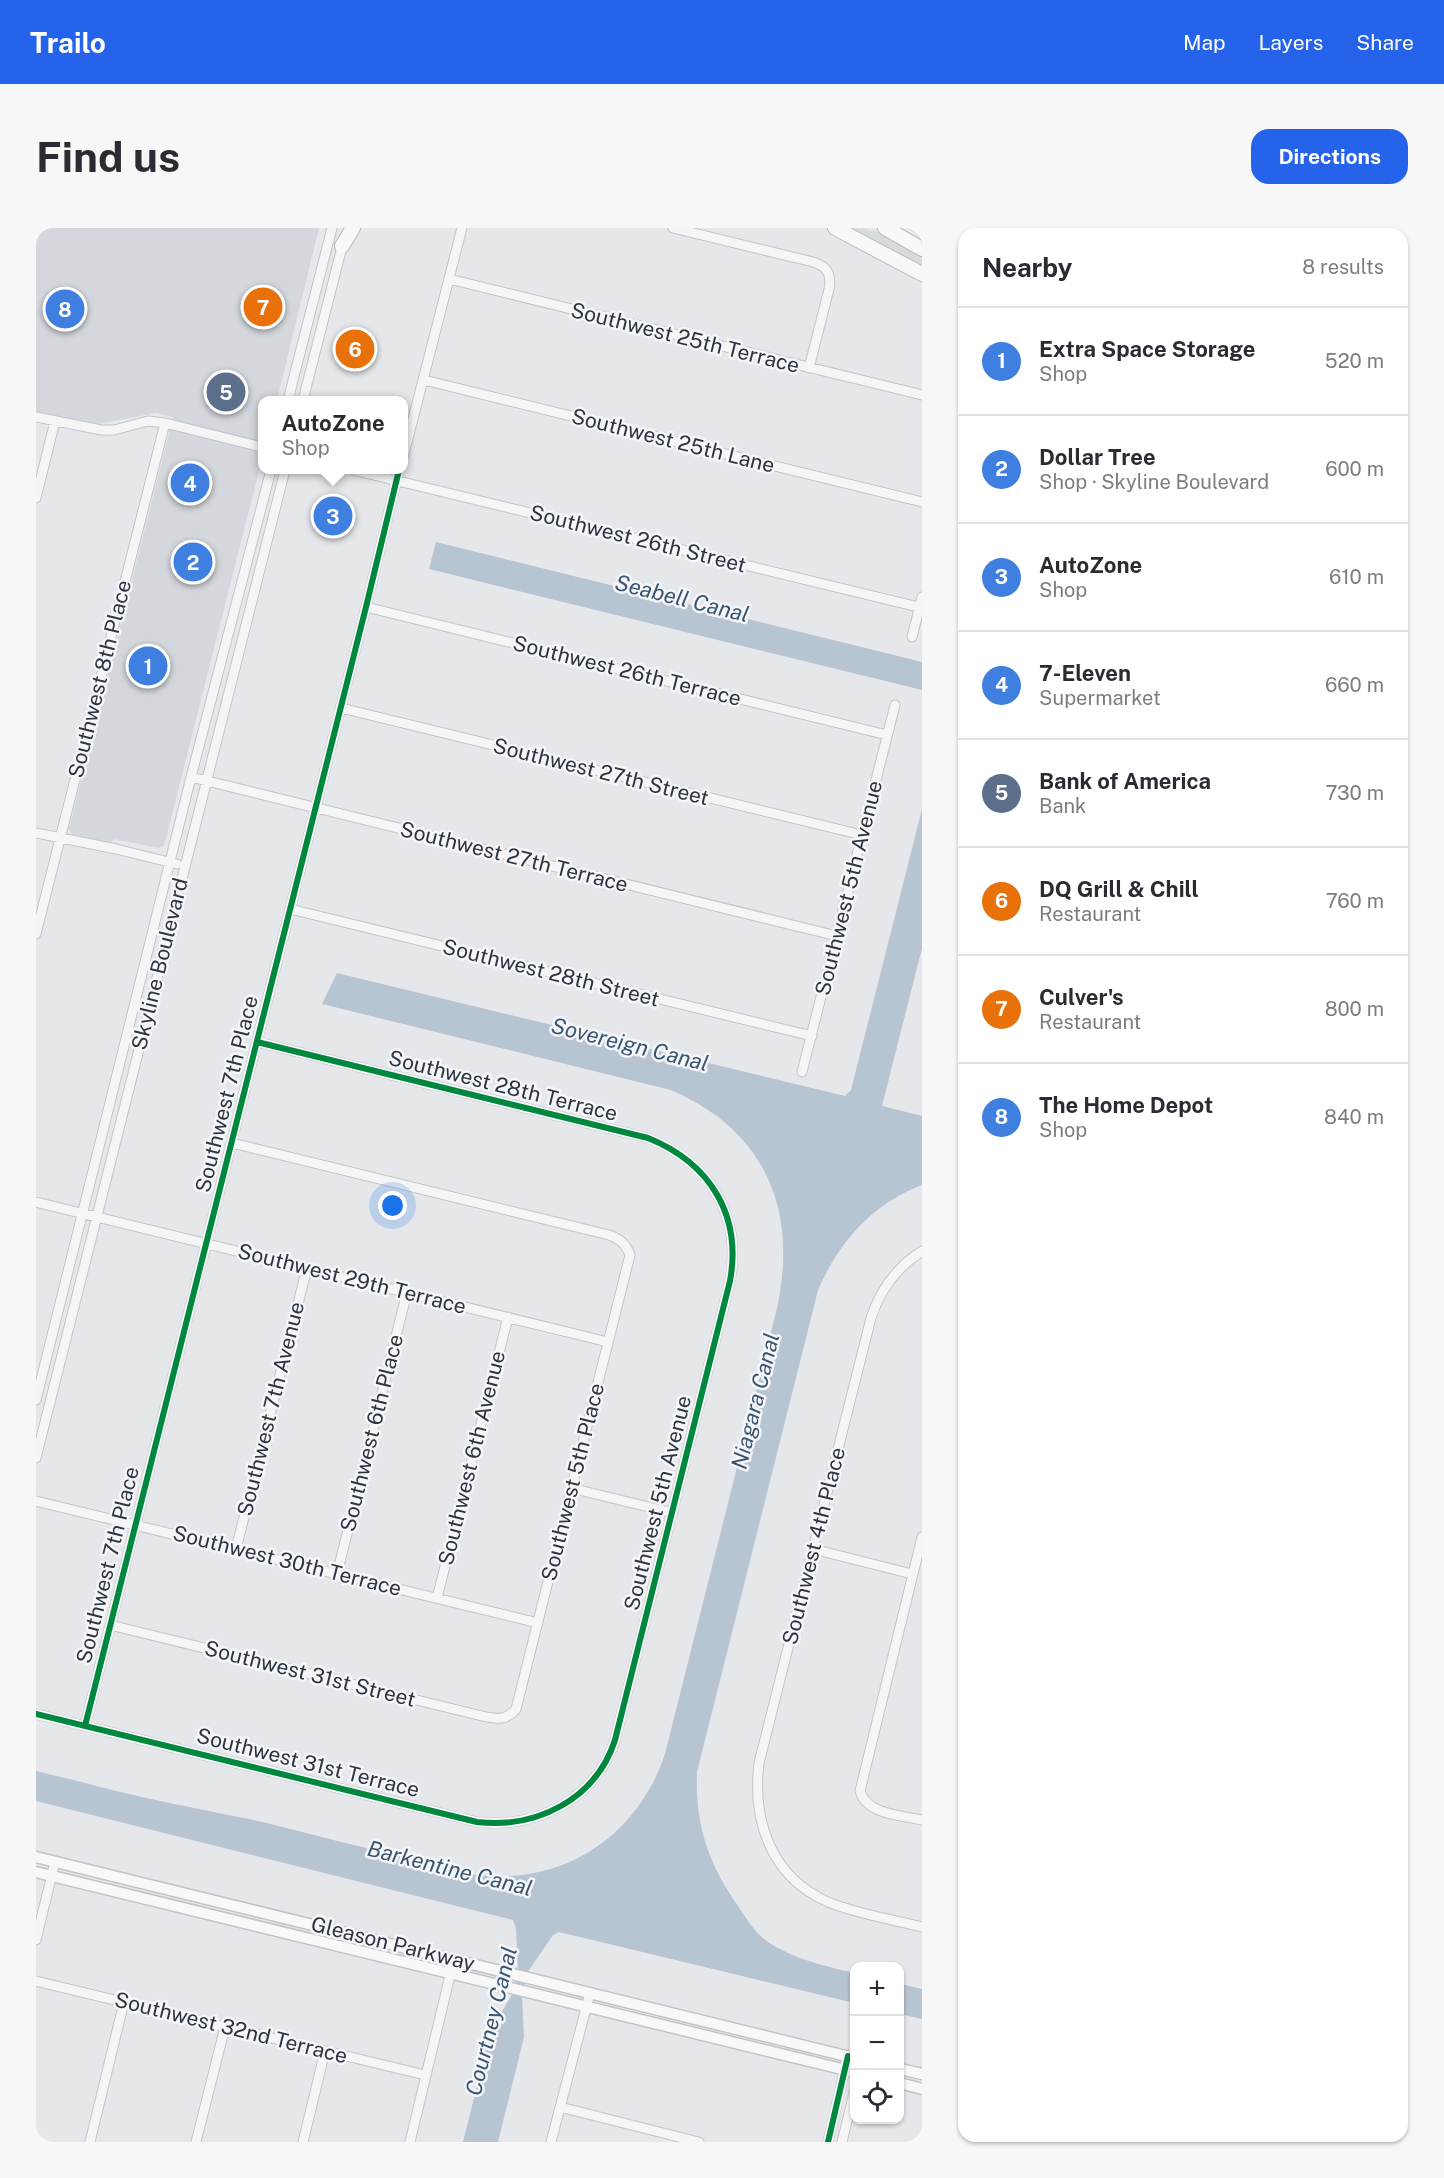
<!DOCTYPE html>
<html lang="en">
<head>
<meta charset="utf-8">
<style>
	:root { --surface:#fff; --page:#f7f7f7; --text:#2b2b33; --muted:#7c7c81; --line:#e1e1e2; --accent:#2563eb }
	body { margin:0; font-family:"Public Sans",sans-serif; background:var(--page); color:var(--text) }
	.controls { position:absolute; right:18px; bottom:18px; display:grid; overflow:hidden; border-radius:12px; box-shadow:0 2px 4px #0004 }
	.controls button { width:54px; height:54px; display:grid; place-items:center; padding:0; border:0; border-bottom:2px solid var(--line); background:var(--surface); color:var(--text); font:30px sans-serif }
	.you { position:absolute; left:357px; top:978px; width:21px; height:21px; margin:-15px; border:4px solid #fff; border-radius:50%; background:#1a73e8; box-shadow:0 0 0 9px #1a73e833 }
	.badge { display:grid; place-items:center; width:39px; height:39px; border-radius:50%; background:var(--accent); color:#fff; font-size:20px; font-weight:700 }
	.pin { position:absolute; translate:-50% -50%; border:3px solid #fff; box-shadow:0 2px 6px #0006 }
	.popup { position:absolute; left:222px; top:168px; width:150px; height:78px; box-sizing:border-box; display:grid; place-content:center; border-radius:12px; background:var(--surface); filter:drop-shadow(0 2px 4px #0005); font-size:20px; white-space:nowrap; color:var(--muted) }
	.popup b { font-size:22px; color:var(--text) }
	.popup::after { content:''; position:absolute; left:50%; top:100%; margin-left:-12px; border:12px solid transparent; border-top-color:var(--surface) }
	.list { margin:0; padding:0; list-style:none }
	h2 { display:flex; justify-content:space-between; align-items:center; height:78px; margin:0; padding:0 24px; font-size:26px }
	h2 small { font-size:20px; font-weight:400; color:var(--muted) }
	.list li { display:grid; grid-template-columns:39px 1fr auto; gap:18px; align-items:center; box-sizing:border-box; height:108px; padding:0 24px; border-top:2px solid var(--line) }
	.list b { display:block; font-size:22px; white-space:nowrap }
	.list p { margin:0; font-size:20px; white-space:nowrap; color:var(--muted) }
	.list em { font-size:20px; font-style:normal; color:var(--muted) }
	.icon { flex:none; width:33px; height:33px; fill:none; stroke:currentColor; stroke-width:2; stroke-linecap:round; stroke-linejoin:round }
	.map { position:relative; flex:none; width:886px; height:1914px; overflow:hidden; border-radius:18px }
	header { display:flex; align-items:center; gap:36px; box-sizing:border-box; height:84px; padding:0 30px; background:var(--accent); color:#fff }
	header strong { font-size:28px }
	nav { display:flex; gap:33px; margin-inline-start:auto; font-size:21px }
	.intro { display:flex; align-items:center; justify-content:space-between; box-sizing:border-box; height:144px; padding:0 36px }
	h1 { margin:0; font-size:42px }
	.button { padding:15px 27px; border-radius:18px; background:var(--accent); color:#fff; font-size:21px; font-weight:700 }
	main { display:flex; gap:36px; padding:0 36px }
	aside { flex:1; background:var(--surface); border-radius:18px; box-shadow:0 2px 4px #0004 }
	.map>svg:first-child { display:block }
	.built { fill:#d4d7dc }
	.green { fill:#d6ddd6 }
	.water { fill:#b7c4d1 }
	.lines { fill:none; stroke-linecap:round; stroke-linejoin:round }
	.minor-casing { stroke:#c3c5c8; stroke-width:11 }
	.major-casing { stroke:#c2c4c7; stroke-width:13 }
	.highway-casing { stroke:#b8babe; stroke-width:16 }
	.minor { stroke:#f5f5f6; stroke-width:9 }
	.major { stroke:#f7f8f8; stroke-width:10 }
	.highway { stroke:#f7f8f8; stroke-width:14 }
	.cycleway-casing { stroke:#f4f6f8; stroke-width:10 }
	.cycleway { stroke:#00873e; stroke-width:6 }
	.labels { text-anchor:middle; stroke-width:5; stroke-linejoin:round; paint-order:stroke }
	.street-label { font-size:21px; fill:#2d3541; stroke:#f4f6f8 }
	.water-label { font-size:22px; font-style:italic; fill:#3b5571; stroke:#f4f6f8 }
</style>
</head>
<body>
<header>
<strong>Trailo</strong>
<nav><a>Map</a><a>Layers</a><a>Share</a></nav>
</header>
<div class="intro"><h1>Find us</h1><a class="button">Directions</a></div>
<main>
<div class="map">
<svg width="886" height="1914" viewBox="0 0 886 1914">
	<rect width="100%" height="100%" fill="#e5e7ea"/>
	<path class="built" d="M0 0H283L241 172H226V231L130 610 127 618 122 620 78 611 74 615 38 610 33 601 137 189 119 185 52 198 0 185Z"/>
	<path class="green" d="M817 0C845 0 862 14 886 28V38Z"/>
	<path class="water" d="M400 314 886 434V462L393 341Z
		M886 581V720L846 878 886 888V957C836 976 803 1014 782 1062L661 1544C659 1597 672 1635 702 1678 710 1690 717 1702 728 1711 753 1730 789 1738 818 1745V1775L523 1704 517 1707 491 1745 486 1767 488 1809 462 1914H427L455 1802 477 1765 482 1743 480 1700 477 1692 0 1573V1543C35 1551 70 1561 106 1569 149 1579 192 1586 235 1596 281 1608 326 1619 372 1630 395 1636 419 1644 443 1647 529 1657 602 1607 629 1526L742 1076C761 979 729 903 635 862L286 776 301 745 809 868 815 862Z
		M864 1756 886 1761V1791L864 1786Z"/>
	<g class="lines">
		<defs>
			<path id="minor" d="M637 0 777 34C791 38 796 46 793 61L773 140
				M413 51 886 167
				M388 152 886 274
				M252 172 296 0
				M267 172 307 15
				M0 189 65 202H78L112 193 129 195 226 219
				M368 226 426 0
				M317 242 886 380
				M0 270 19 193
				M330 379 851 507
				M876 409 886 369
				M305 480 826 607
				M155 549 801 708
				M0 605 80 621 141 636
				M254 681 776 808
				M0 706 129 195
				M766 844 859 477
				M0 974 572 1114
				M886 1023C861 1039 844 1062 835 1090L723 1535C716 1593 735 1649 792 1674 821 1686 855 1691 886 1699
				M0 1172 155 549 235 242
				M0 1230 249 242
				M535 1260 637 1285
				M0 1273 502 1395
				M886 1309 824 1563C831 1587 865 1587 886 1592
				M200 1321 271 1040
				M777 1321 876 1346
				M301 1346 371 1064
				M401 1370 472 1089
				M74 1397 446 1488C461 1491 470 1493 480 1481L594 1027C590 1016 584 1011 573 1007L196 915
				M0 1486 441 1594C501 1601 560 1571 579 1512L694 1053C706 987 674 935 612 910L221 814
				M49 1498 330 379 363 242
				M0 1712 19 1634
				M0 1753 389 1847
				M524 1879 663 1914
				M54 1914 88 1774
				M160 1914 189 1799
				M267 1914 289 1823
				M374 1914 418 1731
				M515 1914 554 1765
				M792 1914 812 1828
				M806 1914 818 1865"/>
			<path id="major" d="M0 1629 818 1830
				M0 1644 818 1844
				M864 1841 886 1846
				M864 1855 886 1861"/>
			<path id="highway" d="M799 0 886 46
				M849 0 886 21
				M306 18 317 0"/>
		</defs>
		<use href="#minor" class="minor-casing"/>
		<use href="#major" class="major-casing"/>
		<use href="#highway" class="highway-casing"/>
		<use href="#minor" class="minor"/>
		<use href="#major" class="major"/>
		<use href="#highway" class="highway"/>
		<defs>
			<path id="cycleway" d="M0 1486 441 1594C501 1601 560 1571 579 1512L694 1053C706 987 674 935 612 910L221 814
				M49 1498 330 379 363 242
				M792 1914 812 1828"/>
		</defs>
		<use href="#cycleway" class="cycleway-casing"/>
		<use href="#cycleway" class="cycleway"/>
	</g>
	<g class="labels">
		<g class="street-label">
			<text transform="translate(649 110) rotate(14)" y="7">Southwest 25th Terrace</text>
			<text transform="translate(637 213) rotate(14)" y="7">Southwest 25th Lane</text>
			<text transform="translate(602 311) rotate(14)" y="7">Southwest 26th Street</text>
			<text transform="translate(591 443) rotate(14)" y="7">Southwest 26th Terrace</text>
			<text transform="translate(64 451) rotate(-76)" y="7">Southwest 8th Place</text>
			<text transform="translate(565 544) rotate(14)" y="7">Southwest 27th Street</text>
			<text transform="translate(478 629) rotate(14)" y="7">Southwest 27th Terrace</text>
			<text transform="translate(813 660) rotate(-76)" y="7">Southwest 5th Avenue</text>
			<text transform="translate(124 736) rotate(-76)" y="7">Skyline Boulevard</text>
			<text transform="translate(515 745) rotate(14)" y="7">Southwest 28th Street</text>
			<text transform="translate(467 858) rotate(14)" y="7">Southwest 28th Terrace</text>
			<text transform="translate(191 866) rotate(-76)" y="7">Southwest 7th Place</text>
			<text transform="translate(316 1051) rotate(14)" y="7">Southwest 29th Terrace</text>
			<text transform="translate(235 1181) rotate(-76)" y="7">Southwest 7th Avenue</text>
			<text transform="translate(336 1205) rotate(-76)" y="7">Southwest 6th Place</text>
			<text transform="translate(436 1230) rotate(-76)" y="7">Southwest 6th Avenue</text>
			<text transform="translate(537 1254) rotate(-76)" y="7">Southwest 5th Place</text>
			<text transform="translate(622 1275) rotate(-76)" y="7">Southwest 5th Avenue</text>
			<text transform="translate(778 1318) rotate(-76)" y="7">Southwest 4th Place</text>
			<text transform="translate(251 1333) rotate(14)" y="7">Southwest 30th Terrace</text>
			<text transform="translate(72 1337) rotate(-76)" y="7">Southwest 7th Place</text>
			<text transform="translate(274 1446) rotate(14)" y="7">Southwest 31st Street</text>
			<text transform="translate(272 1535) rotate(14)" y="7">Southwest 31st Terrace</text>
			<text transform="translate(357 1716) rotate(14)" y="7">Gleason Parkway</text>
			<text transform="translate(195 1800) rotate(14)" y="7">Southwest 32nd Terrace</text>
		</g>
		<g class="water-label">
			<text transform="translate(646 370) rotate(14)" y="8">Seabell Canal</text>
			<text transform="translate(594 816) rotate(14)" y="8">Sovereign Canal</text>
			<text transform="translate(719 1173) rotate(-76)" y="8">Niagara Canal</text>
			<text transform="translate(414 1640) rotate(14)" y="8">Barkentine Canal</text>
			<text transform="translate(455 1793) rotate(-76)" y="8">Courtney Canal</text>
		</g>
	</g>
</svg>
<div class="controls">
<button>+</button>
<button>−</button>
<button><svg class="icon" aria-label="locate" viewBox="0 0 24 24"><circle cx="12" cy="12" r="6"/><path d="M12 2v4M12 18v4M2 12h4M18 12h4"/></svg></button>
</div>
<div class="you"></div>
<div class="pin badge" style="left:112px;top:438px;background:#3f7fe0">1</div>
<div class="pin badge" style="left:157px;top:334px;background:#3f7fe0">2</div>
<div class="pin badge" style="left:297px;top:288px;background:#3f7fe0">3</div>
<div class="popup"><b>AutoZone</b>Shop</div>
<div class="pin badge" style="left:154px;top:255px;background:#3f7fe0">4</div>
<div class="pin badge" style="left:190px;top:164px;background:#5c6f8a">5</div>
<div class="pin badge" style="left:319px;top:121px;background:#e8710a">6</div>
<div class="pin badge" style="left:227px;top:79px;background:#e8710a">7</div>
<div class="pin badge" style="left:29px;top:81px;background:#3f7fe0">8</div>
</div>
<aside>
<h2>Nearby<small>8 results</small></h2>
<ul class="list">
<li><span class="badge" style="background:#3f7fe0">1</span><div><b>Extra Space Storage</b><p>Shop</p></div><em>520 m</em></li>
<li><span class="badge" style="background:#3f7fe0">2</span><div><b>Dollar Tree</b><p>Shop · Skyline Boulevard</p></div><em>600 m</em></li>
<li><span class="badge" style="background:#3f7fe0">3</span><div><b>AutoZone</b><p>Shop</p></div><em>610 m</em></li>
<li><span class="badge" style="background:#3f7fe0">4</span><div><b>7-Eleven</b><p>Supermarket</p></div><em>660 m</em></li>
<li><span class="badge" style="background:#5c6f8a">5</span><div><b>Bank of America</b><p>Bank</p></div><em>730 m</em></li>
<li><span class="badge" style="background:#e8710a">6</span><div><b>DQ Grill &amp; Chill</b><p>Restaurant</p></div><em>760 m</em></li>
<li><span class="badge" style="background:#e8710a">7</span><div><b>Culver's</b><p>Restaurant</p></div><em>800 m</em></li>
<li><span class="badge" style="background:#3f7fe0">8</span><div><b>The Home Depot</b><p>Shop</p></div><em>840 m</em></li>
</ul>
</aside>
</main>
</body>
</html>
